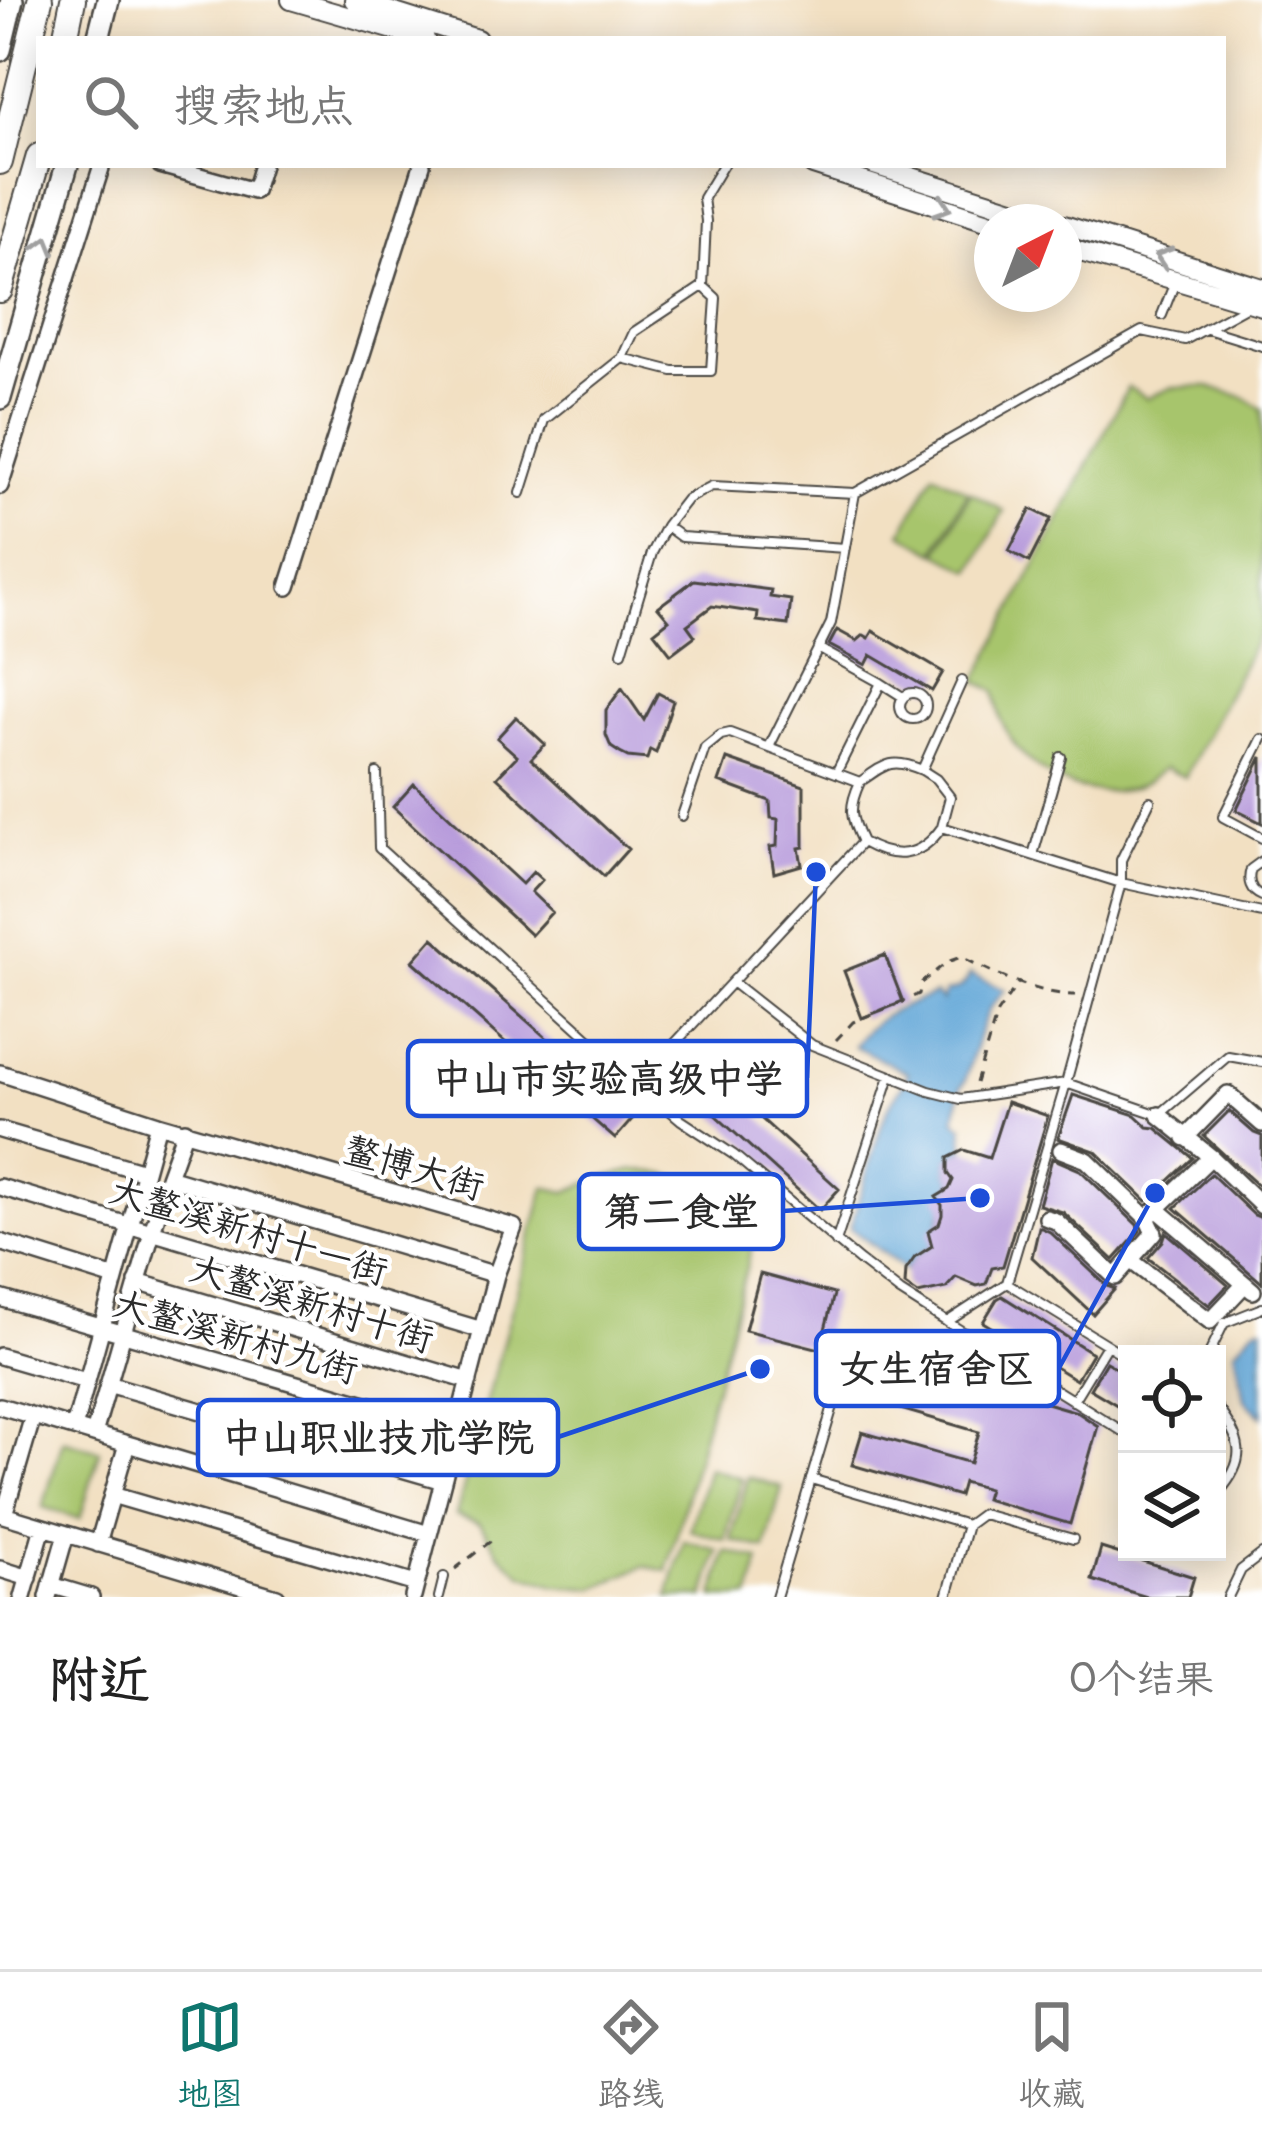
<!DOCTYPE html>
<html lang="zh">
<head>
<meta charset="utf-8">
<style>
	:root { --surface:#fff; --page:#f6f6f6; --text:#222; --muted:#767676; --line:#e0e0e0; --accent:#0f766e }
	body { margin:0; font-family:"Playpen Sans","LXGW WenKai TC",sans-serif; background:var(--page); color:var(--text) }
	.controls { position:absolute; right:36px; bottom:36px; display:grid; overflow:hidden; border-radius:0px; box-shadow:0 6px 30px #0003 }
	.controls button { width:108px; height:108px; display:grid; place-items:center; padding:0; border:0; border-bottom:3px solid var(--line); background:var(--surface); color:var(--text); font:60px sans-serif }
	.compass { position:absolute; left:974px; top:204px; width:108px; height:108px; border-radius:50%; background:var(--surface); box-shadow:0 6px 30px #0003; rotate:42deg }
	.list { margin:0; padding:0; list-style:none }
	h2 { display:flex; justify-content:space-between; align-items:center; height:156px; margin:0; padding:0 48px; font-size:51px }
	h2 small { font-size:39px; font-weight:400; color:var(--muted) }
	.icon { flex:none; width:66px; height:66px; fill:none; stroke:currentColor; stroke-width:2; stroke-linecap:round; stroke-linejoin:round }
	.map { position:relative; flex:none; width:1262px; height:1597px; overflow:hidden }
	.search { position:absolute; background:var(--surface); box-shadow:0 6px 30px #0003; left:36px; right:36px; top:36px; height:132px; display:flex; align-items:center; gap:30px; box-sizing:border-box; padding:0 42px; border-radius:0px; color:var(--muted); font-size:45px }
	.sheet { height:372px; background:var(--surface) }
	nav { display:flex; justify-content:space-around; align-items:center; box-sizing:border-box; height:168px; border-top:3px solid var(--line); background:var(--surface); font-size:33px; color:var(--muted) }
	nav a { display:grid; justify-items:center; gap:6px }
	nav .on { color:var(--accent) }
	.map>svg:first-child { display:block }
	.green { fill:#a7c56c; stroke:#69784c; stroke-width:3 }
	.water { fill:#61a6d7; stroke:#466881; stroke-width:3 }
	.building { fill:#b395d9 }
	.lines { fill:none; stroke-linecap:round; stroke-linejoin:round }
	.service-casing { stroke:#494642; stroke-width:12 }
	.minor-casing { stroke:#494642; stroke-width:20 }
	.tertiary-casing { stroke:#494642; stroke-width:22 }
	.secondary-casing { stroke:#494642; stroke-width:26 }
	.trunk-casing { stroke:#494642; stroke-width:28 }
	.path { stroke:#494642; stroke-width:3; stroke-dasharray:9 9; stroke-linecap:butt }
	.service { stroke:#fff; stroke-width:8 }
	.minor { stroke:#fff; stroke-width:15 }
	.tertiary { stroke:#fff; stroke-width:18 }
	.secondary { stroke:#fff; stroke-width:21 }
	.trunk { stroke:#fff; stroke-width:24 }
	.oneway { stroke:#a0a0a0 }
	.labels { text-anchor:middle; stroke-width:9; stroke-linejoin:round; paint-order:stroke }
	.street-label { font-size:36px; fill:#2b2b2b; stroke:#fff }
	.leader { fill:none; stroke:#1d4ed8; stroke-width:4.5 }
	.callout-dot { fill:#1d4ed8; stroke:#fff; stroke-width:4.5 }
	.callout { fill:#fff; stroke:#1d4ed8; stroke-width:4.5 }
	.callout-label { font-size:39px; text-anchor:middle; font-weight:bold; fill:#2b2b2b }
</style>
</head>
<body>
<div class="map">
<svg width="1262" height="1597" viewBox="0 0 1262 1597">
	<rect width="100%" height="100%" fill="#fff"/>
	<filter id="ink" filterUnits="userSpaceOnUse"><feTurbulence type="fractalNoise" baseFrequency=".00833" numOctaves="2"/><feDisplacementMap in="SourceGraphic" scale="24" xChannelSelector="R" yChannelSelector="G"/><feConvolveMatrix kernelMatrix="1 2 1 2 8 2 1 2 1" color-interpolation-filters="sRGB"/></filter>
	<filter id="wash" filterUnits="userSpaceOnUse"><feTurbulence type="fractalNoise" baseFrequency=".004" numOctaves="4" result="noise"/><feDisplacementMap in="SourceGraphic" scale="48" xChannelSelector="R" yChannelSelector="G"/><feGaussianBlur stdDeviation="2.7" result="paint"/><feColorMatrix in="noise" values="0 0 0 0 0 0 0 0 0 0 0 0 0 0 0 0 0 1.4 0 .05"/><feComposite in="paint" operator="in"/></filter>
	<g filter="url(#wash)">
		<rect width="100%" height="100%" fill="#f2e0c2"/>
		<path class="green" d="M1206 386 1243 397 1262 409V628L1185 777 1164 768C1157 774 1149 781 1141 785 1087 807 1020 772 1001 719 998 710 997 700 995 691L976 681 1128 387 1147 398 1171 388Z
			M934 473 968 491 935 552 902 533Z
			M971 492 1004 511 972 571 938 553Z
			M636 1170C690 1175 708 1185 732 1235L753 1242 667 1571 644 1566 595 1588 555 1585 522 1574 498 1552 480 1523 456 1515 545 1187 566 1192 604 1177Z
			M63 1440 100 1451 80 1519 43 1507Z
			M708 1468 742 1478 725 1540 690 1530Z
			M748 1477 782 1487 765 1549 731 1540Z
			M684 1541 718 1550 705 1597H668Z
			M726 1551 760 1560 750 1597H714Z"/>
		<path class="water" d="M970 974 1005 990 990 1008 980 1031 965 1081 961 1087 955 1119 963 1126 964 1150 948 1159V1172L953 1180C944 1202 939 1224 932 1246L915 1257 906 1270 850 1228C862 1191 872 1152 885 1115 891 1099 902 1089 908 1073 890 1064 873 1055 854 1046 873 1015 904 1006 936 994L942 1001 945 992C959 990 965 987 970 974Z
			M1262 1326V1416L1245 1400 1235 1350 1256 1327Z"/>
		<g id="blocks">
			<path class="building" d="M1031 509 1051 519 1029 562 1009 551Z
				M694 580 771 590 770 597 791 600 788 625 757 621 758 613 712 606 687 625 695 636 671 654 654 632 669 620 658 607Z
				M837 630 857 641 864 635 869 638 873 631 943 672 932 691 871 655 866 665 829 645Z
				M622 688 644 720 658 693 673 701 656 753 650 750 647 759 628 757 620 753 611 747 606 735V710Z
				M516 717 545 744 531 759 628 849 604 876 497 777 517 756 497 738Z
				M1262 757V823L1236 810Z
				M727 759 804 786V847L799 848 802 865 774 873 770 847 777 846 778 819 771 818 770 801 719 782Z
				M414 784 522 884 533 872 542 880 531 892 552 912 531 935 393 807Z
				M433 938 635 1116 615 1139 413 961Z
				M885 955 903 1002 862 1018 844 971Z
				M690 1054 839 1189 820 1210 671 1075Z
				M1073 1095 1135 1115 1148 1127 1156 1128 1193 1158 1147 1201 1095 1151 1058 1138Z
				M1007 1102 1048 1116 1003 1266 992 1268 986 1284 977 1286 956 1277 946 1288 918 1294 905 1285 906 1270 915 1257 932 1246 928 1231 939 1224 942 1215V1205L936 1197 949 1189 953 1180 948 1173V1158L964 1150 989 1158Z
				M1229 1111 1254 1133 1262 1136V1189L1204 1136Z
				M1052 1158 1080 1170 1137 1225 1140 1231 1114 1260 1063 1212 1039 1205Z
				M1211 1174 1254 1215 1262 1218V1283L1175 1208Z
				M1039 1227 1050 1232 1107 1286 1115 1289 1093 1314 1032 1257Z
				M1166 1232 1228 1285 1209 1305 1148 1258 1163 1241Z
				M760 1274 834 1294 820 1349 745 1330Z
				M1002 1296 1092 1353 1076 1380 983 1322 997 1299Z
				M879 1354 1077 1412 1098 1426 1070 1524 985 1499 988 1489 963 1482 959 1496 852 1465 862 1432 970 1463 979 1432 866 1399Z
				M1106 1362 1127 1374V1411L1090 1389Z
				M1101 1548 1194 1577 1188 1597H1147L1092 1580Z"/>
		</g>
	</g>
	<g filter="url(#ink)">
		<use href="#blocks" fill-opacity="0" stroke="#494642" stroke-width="3"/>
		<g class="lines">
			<defs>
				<path id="service" d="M1162 315 1175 282
					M1207 329 1262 346
					M622 358 634 332 703 286
					M521 493 544 420 622 358 673 371H711L716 298 703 286 706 221 703 198 723 165
					M845 548 681 537 666 526 687 499 712 486 855 493 1142 331 1185 340 1247 306
					M818 648 881 683 836 773
					M622 652 652 553 666 526
					M881 683 903 697
					M900 706a13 13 0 1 1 26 0a13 13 0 1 1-26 0Z
					M1262 739 1223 817 1262 838
					M769 747 831 623 855 493
					M377 773 379 848 638 1083 732 982
					M860 782C885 764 892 757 922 770
					M1150 801 1121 860V883L1066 1083 1159 1115 1228 1056 1262 1062
					M682 816 705 748 721 735 730 733 860 782C848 808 850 817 862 842
					M942 827 950 797 936 779 922 770 962 681
					M1033 855 1061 757
					M1262 861 1251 869C1247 881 1250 891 1262 896
					M638 1083 681 1120 734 1155 860 1261 900 1292 947 1322
					M836 1242 890 1076
					M1007 1283 1127 1357
					M1209 1354 1224 1323 1262 1308
					M1073 1401 1107 1345
					M1217 1407C1241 1440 1249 1458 1219 1492L1217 1491
					M1127 1434 947 1322 1007 1283 1066 1083 961 1099 929 1091 812 1045 732 982 862 842C894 860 920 859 942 827L1121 883 1262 913
					M811 1479 967 1525 982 1514 1073 1539
					M439 1597 444 1577
					M776 1597 853 1339
					M947 1597 967 1525
					M1228 1597 1241 1570 1262 1554"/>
				<path id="minor" d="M160 165 254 191 262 165
					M0 486 102 165
					M288 587 422 165
					M0 1073 158 1124 514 1227 496 1275 413 1597
					M0 1130 144 1172
					M1185 1138 1228 1094 1262 1124
					M1061 1150 1087 1160 1147 1218 1211 1157 1159 1115
					M1211 1157 1262 1206
					M168 1177 496 1275
					M0 1187 482 1330
					M1157 1209 1253 1291
					M1047 1218 1056 1221 1115 1277 1130 1260 1210 1321 1245 1284
					M0 1242 115 1278
					M1130 1260 1154 1233 1147 1218
					M137 1282 469 1381
					M0 1298 456 1430
					M0 1356 86 1381
					M108 1384 443 1481
					M0 1406 429 1534
					M74 1428 158 1124
					M94 1434 168 1177 185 1130
					M112 1495 416 1584
					M0 1514 277 1597
					M4 1515 33 1416
					M98 1544 127 1444
					M0 1569 29 1578
					M51 1585 91 1597
					M23 1597 43 1527
					M48 1597 66 1534"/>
				<path id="tertiary" d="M291 0 425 39
					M354 0 477 39
					M813 165 992 223
					M874 165 1054 222
					M1064 225 1262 288
					M1064 247 1262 306"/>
				<path id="secondary" d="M98 39 108 0
					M0 50 12 0
					M0 398 67 165"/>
				<path id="trunk" d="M65 39 73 0
					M0 162 40 0
					M0 290 39 156"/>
			</defs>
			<use href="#service" class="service-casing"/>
			<use href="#minor" class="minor-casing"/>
			<use href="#tertiary" class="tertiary-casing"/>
			<use href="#secondary" class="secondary-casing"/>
			<use href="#trunk" class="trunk-casing"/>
			<path class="path" d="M836 1040 853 1022 919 994 921 983 947 962 961 957C995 973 1037 995 1076 995
				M976 1083 997 1013 1018 983
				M455 1569 491 1541"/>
			<use href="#service" class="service"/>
			<use href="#minor" class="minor"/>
			<use href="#tertiary" class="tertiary"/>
			<use href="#secondary" class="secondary"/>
			<use href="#trunk" class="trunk"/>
		</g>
		<defs><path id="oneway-chevron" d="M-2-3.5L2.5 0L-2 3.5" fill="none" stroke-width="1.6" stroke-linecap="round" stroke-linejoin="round" transform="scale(3)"/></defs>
		<g class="oneway">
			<use href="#oneway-chevron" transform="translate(943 207) rotate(18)"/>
			<use href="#oneway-chevron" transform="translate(45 245) rotate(-74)"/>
			<use href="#oneway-chevron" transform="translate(1163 257) rotate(-162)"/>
		</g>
	</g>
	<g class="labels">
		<g class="street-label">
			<text transform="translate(414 1167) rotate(16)" y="13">鳌博大街</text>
			<text transform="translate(249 1230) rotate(17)" y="13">大鳌溪新村十一街</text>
			<text transform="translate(312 1303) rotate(17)" y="13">大鳌溪新村十街</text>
			<text transform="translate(236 1336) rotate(16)" y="13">大鳌溪新村九街</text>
		</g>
	</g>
	<path class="leader" d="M816 872L807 1078M980 1198L783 1211M1155 1193L1059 1368M760 1369L558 1437"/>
	<g class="callout-dot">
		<circle cx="816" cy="872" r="12"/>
		<circle cx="980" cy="1198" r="12"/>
		<circle cx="1155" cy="1193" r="12"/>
		<circle cx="760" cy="1369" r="12"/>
	</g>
	<g class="callout">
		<rect x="408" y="1041" width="399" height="75" rx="12"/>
		<rect x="579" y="1174" width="204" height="75" rx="12"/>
		<rect x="816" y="1331" width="243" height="75" rx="12"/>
		<rect x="198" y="1400" width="360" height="75" rx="12"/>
	</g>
	<g class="callout-label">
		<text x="608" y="1092">中山市实验高级中学</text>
		<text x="681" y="1225">第二食堂</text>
		<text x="937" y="1382">女生宿舍区</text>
		<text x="378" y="1451">中山职业技术学院</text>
	</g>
</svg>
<div class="controls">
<button><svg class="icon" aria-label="locate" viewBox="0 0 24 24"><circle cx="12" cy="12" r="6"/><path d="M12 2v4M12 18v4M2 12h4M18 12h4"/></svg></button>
<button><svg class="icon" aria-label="layers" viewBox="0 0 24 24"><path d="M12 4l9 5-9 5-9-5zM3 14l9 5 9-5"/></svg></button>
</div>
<svg class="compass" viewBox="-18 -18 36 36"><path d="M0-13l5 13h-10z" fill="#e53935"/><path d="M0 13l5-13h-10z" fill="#767676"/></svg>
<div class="search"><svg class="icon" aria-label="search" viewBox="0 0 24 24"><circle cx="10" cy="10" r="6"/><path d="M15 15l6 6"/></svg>搜索地点</div>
</div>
<section class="sheet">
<h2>附近<small>0个结果</small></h2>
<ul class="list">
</ul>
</section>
<nav>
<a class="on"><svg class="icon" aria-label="map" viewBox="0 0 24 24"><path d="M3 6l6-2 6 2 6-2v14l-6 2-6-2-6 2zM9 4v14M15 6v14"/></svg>地图</a>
<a><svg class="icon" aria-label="directions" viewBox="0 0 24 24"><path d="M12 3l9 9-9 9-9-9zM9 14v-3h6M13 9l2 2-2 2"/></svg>路线</a>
<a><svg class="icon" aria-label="saved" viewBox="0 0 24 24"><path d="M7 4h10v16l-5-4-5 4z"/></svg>收藏</a>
</nav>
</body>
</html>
